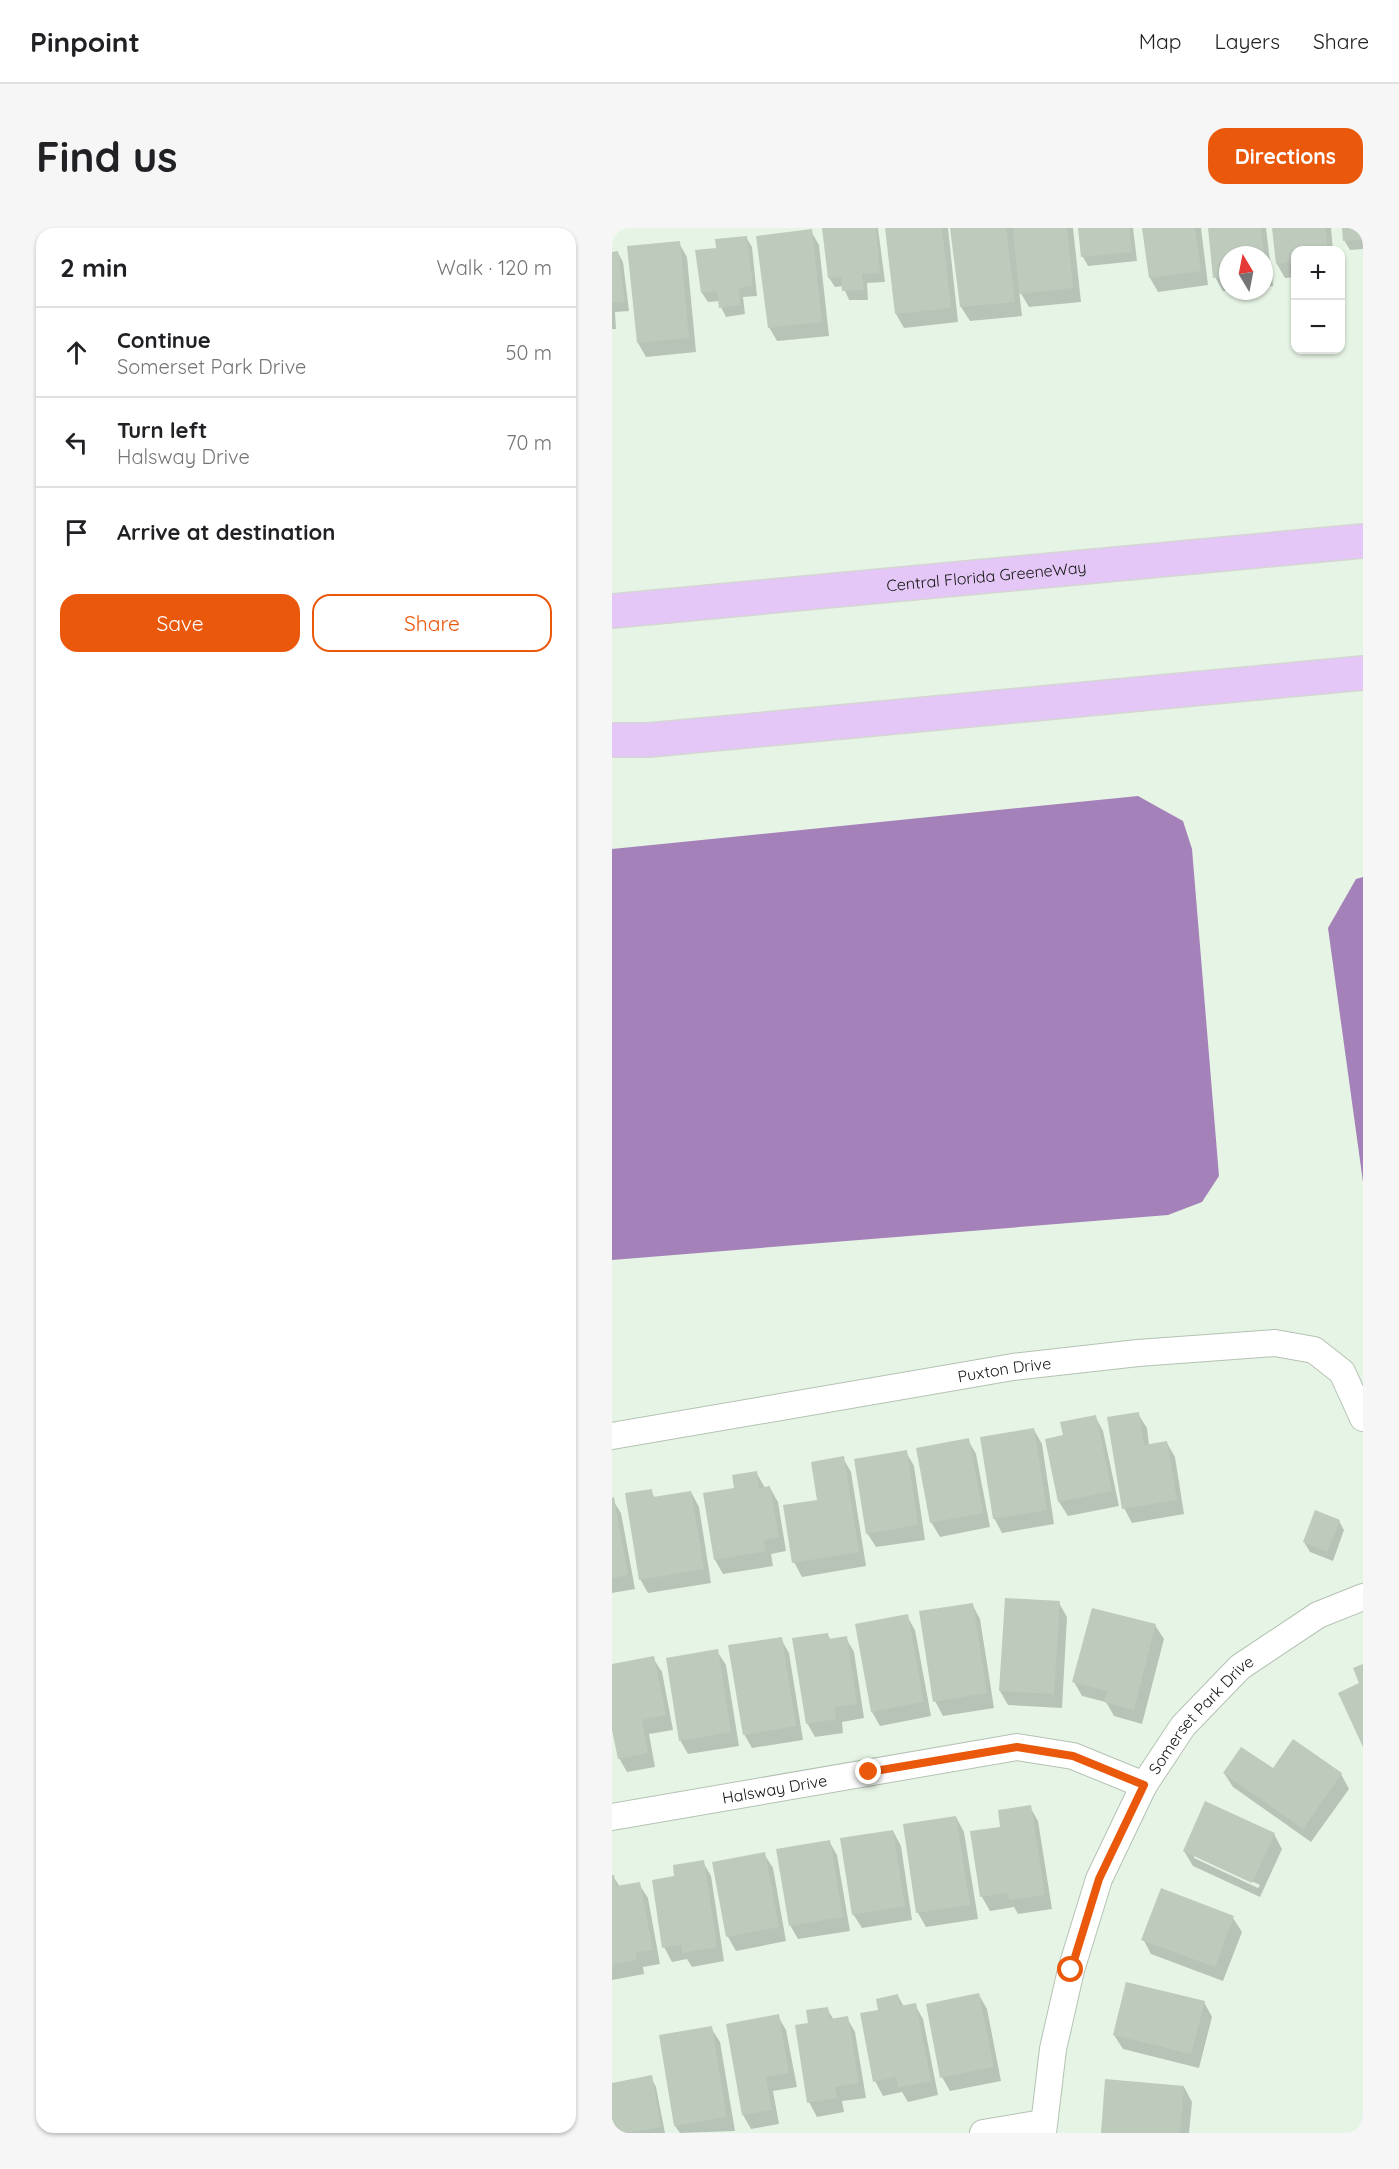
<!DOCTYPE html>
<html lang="en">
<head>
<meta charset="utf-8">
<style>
	:root { --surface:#fff; --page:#f6f6f6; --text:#202124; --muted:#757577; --line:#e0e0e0; --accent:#ea580c }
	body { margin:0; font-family:Quicksand,sans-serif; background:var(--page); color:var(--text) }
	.controls { position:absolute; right:18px; top:18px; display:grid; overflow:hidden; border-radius:12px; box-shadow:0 2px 4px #0004 }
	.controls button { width:54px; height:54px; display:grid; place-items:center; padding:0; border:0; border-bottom:2px solid var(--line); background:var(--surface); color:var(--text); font:30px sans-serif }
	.compass { position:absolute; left:607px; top:18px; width:54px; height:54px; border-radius:50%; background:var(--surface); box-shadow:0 2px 4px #0004; rotate:350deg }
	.stop { position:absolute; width:18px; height:18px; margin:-14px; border:4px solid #ea580c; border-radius:50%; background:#fff }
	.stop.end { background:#ea580c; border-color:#fff; box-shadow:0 2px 6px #0008 }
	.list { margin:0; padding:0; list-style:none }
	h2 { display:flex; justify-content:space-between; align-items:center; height:78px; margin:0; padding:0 24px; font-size:26px }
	h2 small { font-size:20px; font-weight:400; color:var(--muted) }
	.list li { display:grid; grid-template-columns:39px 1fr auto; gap:18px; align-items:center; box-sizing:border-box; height:90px; padding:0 24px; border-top:2px solid var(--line) }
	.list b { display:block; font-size:22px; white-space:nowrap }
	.list p { margin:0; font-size:20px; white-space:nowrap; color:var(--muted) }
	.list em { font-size:20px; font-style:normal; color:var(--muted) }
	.actions { display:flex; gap:12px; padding:18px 24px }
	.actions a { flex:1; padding:14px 0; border:2px solid var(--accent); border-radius:18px; text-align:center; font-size:21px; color:var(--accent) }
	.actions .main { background:var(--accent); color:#fff }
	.icon { flex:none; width:33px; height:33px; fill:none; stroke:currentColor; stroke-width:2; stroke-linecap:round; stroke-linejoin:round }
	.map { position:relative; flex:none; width:751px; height:1905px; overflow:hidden; border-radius:18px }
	header { display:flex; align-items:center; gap:36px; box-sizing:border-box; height:84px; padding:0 30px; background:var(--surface); border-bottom:2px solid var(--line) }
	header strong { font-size:28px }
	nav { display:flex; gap:33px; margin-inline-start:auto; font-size:21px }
	.intro { display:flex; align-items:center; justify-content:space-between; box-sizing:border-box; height:144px; padding:0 36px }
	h1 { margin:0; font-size:42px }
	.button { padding:15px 27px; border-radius:18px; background:var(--accent); color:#fff; font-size:21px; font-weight:700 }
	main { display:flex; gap:36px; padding:0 36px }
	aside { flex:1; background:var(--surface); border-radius:18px; box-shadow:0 2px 4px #0004 }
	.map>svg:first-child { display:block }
	.water { fill:#a481b8 }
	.shadow { fill:#0003; fill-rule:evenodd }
	.building { fill:#bdcabc }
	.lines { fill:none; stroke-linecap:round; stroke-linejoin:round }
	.street-casing { stroke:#b4c2b3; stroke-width:28 }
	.highway-casing { stroke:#d4d5d4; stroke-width:36 }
	.street { stroke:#fff; stroke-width:26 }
	.highway { stroke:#e4c7f6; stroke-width:33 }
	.route { stroke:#ea580c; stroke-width:8 }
	.labels { text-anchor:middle; stroke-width:4.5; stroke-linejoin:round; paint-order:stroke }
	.street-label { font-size:16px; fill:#101510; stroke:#f9fef8 }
</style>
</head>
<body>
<header>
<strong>Pinpoint</strong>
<nav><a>Map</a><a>Layers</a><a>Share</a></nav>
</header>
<div class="intro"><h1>Find us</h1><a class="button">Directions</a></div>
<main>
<aside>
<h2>2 min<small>Walk · 120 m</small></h2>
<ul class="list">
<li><svg class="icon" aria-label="ahead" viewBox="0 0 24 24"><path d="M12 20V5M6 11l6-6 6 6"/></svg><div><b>Continue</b><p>Somerset Park Drive</p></div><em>50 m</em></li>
<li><svg class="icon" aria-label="left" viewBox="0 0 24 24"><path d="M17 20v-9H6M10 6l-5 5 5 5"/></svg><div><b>Turn left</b><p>Halsway Drive</p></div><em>70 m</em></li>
<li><svg class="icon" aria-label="arrive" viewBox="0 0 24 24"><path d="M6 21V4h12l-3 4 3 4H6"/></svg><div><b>Arrive at destination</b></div></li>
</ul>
<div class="actions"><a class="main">Save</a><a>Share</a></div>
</aside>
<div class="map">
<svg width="751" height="1905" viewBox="0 0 751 1905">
	<rect width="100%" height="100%" fill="#e6f4e5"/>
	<path class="water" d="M526 568 571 593 580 621 607 948 590 974 556 987 0 1032V621Z
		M751 649V954L716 700 744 651Z"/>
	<path class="shadow" d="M212 0H266L273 54 255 55 256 72H237L231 58 223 59 217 50Z
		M275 0H336L346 94 292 100 284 86Z
		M339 0H461L469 74 417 79 407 62 410 88 358 93 349 79Z
		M468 0H521L525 33 476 38 471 29Z
		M532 0H589L596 57 546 64 538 50Z
		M597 0H654L661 58 652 59V27H616V63H611L603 49Z
		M661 0H719L721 22H684V49L673 50 665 36Z
		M731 0H751V21L738 22 732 12Z
		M199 3 207 17 217 108 165 113 157 99Z
		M134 9 140 19 145 68 131 69 133 86 114 89 109 79 108 73 96 74 90 65 106 21Z
		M67 15 75 29 84 124 34 129 26 115Z
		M0 25H6L11 34 17 83 3 84 4 101H0Z
		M526 1186 535 1200 537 1217 555 1215 563 1229 572 1286 520 1295 512 1280Z
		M483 1188 491 1203 507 1278 456 1288 447 1274 453 1208Z
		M422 1202 430 1216 442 1296 390 1305 382 1290Z
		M356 1212 364 1226 378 1299 328 1309 319 1294Z
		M294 1224 302 1238 313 1312 264 1319 255 1305Z
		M231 1230 239 1244 254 1338 190 1349 182 1334 207 1273Z
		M144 1244 153 1260H158L166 1274 174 1323 159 1326 161 1338 111 1346 103 1332 124 1261Z
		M39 1263 43 1270 79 1264 87 1279 99 1355 36 1365 28 1351Z
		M0 1271 9 1285 23 1361 0 1365Z
		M727 1293 732 1302 721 1333 698 1324 692 1314Z
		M447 1375 455 1389 450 1480 396 1477 388 1463Z
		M360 1376 368 1391 382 1480 331 1488 323 1473Z
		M295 1388 303 1402 319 1488 268 1498 260 1484Z
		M543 1397 552 1411 530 1496 502 1488 494 1474 470 1468 462 1454Z
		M215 1406 219 1412 234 1410 242 1424 252 1490 230 1494 231 1505 203 1509 195 1495Z
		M169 1411 177 1425 191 1512 140 1520 132 1506Z
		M105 1423 114 1437 127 1518 76 1526 68 1512Z
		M41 1430 50 1444 61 1502 37 1506 43 1539 15 1544 7 1530 0 1494V1438Z
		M661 1542 729 1546 737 1561 699 1614 621 1559 612 1545Z
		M418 1579 426 1593 440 1681 406 1686 402 1679 378 1683 370 1669 390 1600Z
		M344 1589 352 1604 366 1691 314 1699 306 1685Z
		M281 1603 289 1618 300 1692 250 1700 241 1686Z
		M662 1606 670 1621 648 1669 581 1638 572 1623ZM582 1627 648 1657 646 1660 582 1630Z
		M217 1613 225 1627 238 1703 186 1711 178 1697Z
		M152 1626 161 1640 174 1713 124 1723 116 1709Z
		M91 1634 99 1648 112 1733 80 1739 75 1731 60 1734 52 1719 64 1649Z
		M1 1648 8 1659 27 1656 36 1670 48 1736 31 1739 32 1746 0 1752Z
		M550 1662 621 1690 630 1704 611 1753 539 1726 531 1711Z
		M367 1767 375 1781 389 1853 338 1863 330 1849Z
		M286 1768 292 1779 303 1777 311 1791 326 1867 296 1874 290 1864 271 1868 263 1853 268 1783Z
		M592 1774 600 1789 587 1840 511 1821 502 1807Z
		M215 1781 222 1792 235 1790 243 1804 254 1870 230 1873 232 1884 205 1889 197 1874 198 1796Z
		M166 1788 174 1802 185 1859 161 1863 167 1896 139 1901 131 1887Z
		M99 1800 108 1814 123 1903 68 1905 63 1898Z
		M39 1849 44 1859 53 1905H0V1856Z
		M572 1859 580 1874 577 1905H490Z"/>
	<path class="building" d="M210 0H264L268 45 250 46 252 62 230 63 229 49 216 50Z
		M273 0H330L339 80 283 86Z
		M338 0H394L403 74 348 79Z
		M401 0H455L461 60 407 66Z
		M466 0H518L520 24 469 29Z
		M530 0H583L589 43 537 50Z
		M596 0H649L652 27H616V48L601 50Z
		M660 0H713L716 22H684V34L664 36Z
		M730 0H750L749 12 731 13Z
		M200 1 210 94 156 100 144 8Z
		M135 8 141 58 127 60 128 77 107 80 105 63 89 65 83 22 104 20 103 11Z
		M68 13 77 110 25 115 15 18Z
		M6 23 13 74 0 75V24Z
		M527 1184 532 1217 555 1213 565 1272 510 1281 495 1189Z
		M484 1187 500 1263 446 1274 433 1211 451 1207 448 1194Z
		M422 1200 435 1282 381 1291 368 1209Z
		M357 1210 371 1285 318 1295 304 1220Z
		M295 1222 306 1297 254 1306 242 1231Z
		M232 1228 247 1324 180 1335 171 1277 205 1272 199 1234Z
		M145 1243 147 1260 158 1258 167 1309 152 1312 154 1323 102 1332 91 1265 122 1260 120 1247Z
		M40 1261 41 1269 79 1263 92 1341 27 1352 13 1265Z
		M2 1269 16 1347 0 1350V1270Z
		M703 1282 728 1292 715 1324 691 1314Z
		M393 1370 448 1373 442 1466 387 1463Z
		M361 1375 375 1465 321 1474 307 1383Z
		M480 1380 544 1396 522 1482 492 1474 495 1463 460 1454Z
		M296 1386 312 1474 259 1484 243 1396Z
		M216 1405 217 1411 235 1408 245 1476 223 1479 224 1491 194 1496 180 1410Z
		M170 1409 184 1498 131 1507 116 1417Z
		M106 1421 119 1504 67 1513 54 1430Z
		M42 1428 54 1487 30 1492 36 1525 6 1531 0 1502V1436Z
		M751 1436V1519L726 1465 747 1455 741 1440Z
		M681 1511 730 1545 691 1601 611 1545 629 1519 661 1540Z
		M593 1573 663 1605 640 1655 571 1623Z
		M419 1577 433 1667 397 1672 396 1665 368 1669 358 1603 388 1599 386 1582Z
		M344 1588 358 1677 304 1685 291 1596Z
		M281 1602 293 1678 240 1687 228 1610Z
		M218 1612 231 1689 177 1698 164 1621Z
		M153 1624 167 1699 114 1709 100 1634Z
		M92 1632 105 1719 70 1725 69 1717 50 1720 40 1652 62 1648 61 1637Z
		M0 1647H2L4 1658 28 1654 41 1722 23 1725 25 1732 0 1736Z
		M549 1660 622 1688 603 1739 529 1712Z
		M514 1754 593 1773 579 1826 501 1807Z
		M367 1765 382 1839 328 1850 314 1776Z
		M286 1766 288 1778 304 1775 319 1853 286 1860 284 1849 261 1854 248 1785 266 1782 264 1771Z
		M216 1779 218 1791 236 1788 247 1855 223 1859 225 1870 195 1875 183 1797 196 1795 194 1782Z
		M167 1786 177 1845 154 1849 160 1882 130 1887 114 1796Z
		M100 1798 115 1889 62 1898 47 1807Z
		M40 1847 49 1899 16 1905H0V1855Z
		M493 1851 572 1858 568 1905H489Z"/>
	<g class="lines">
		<defs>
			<g id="street">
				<path id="s1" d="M0 1208 401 1139 526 1125 663 1115 702 1122 730 1144 751 1190"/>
				<path id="s2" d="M0 1589 405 1519 461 1528 532 1557"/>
				<path d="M371 1905 431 1895"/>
				<path id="s3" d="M431 1905 441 1821 459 1742 487 1651 532 1557 571 1498 628 1439 706 1387 751 1369"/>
			</g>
			<g id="highway">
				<path id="s4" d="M0 383 751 313"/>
				<path d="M0 512H37L751 445"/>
			</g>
		</defs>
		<use href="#street" class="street-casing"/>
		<use href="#highway" class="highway-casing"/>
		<use href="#street" class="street"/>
		<use href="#highway" class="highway"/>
	</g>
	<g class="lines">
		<path class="route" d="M257 1544 405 1519 461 1528 532 1557 487 1651 459 1742"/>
	</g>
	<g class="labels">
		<g class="street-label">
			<text dy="6" stroke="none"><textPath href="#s4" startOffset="376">Central Florida GreeneWay</textPath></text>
			<text dy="6" stroke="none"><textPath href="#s1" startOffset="398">Puxton Drive</textPath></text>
			<text dy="6" stroke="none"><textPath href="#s3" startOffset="456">Somerset Park Drive</textPath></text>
			<text dy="6" stroke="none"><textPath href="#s2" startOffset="165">Halsway Drive</textPath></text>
		</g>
	</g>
</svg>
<div class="controls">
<button>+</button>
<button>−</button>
</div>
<svg class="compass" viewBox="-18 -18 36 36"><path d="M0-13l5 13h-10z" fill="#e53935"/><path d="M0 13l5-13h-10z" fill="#757577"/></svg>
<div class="stop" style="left:459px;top:1742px"></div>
<div class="stop end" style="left:257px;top:1544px"></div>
</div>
</main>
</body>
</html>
